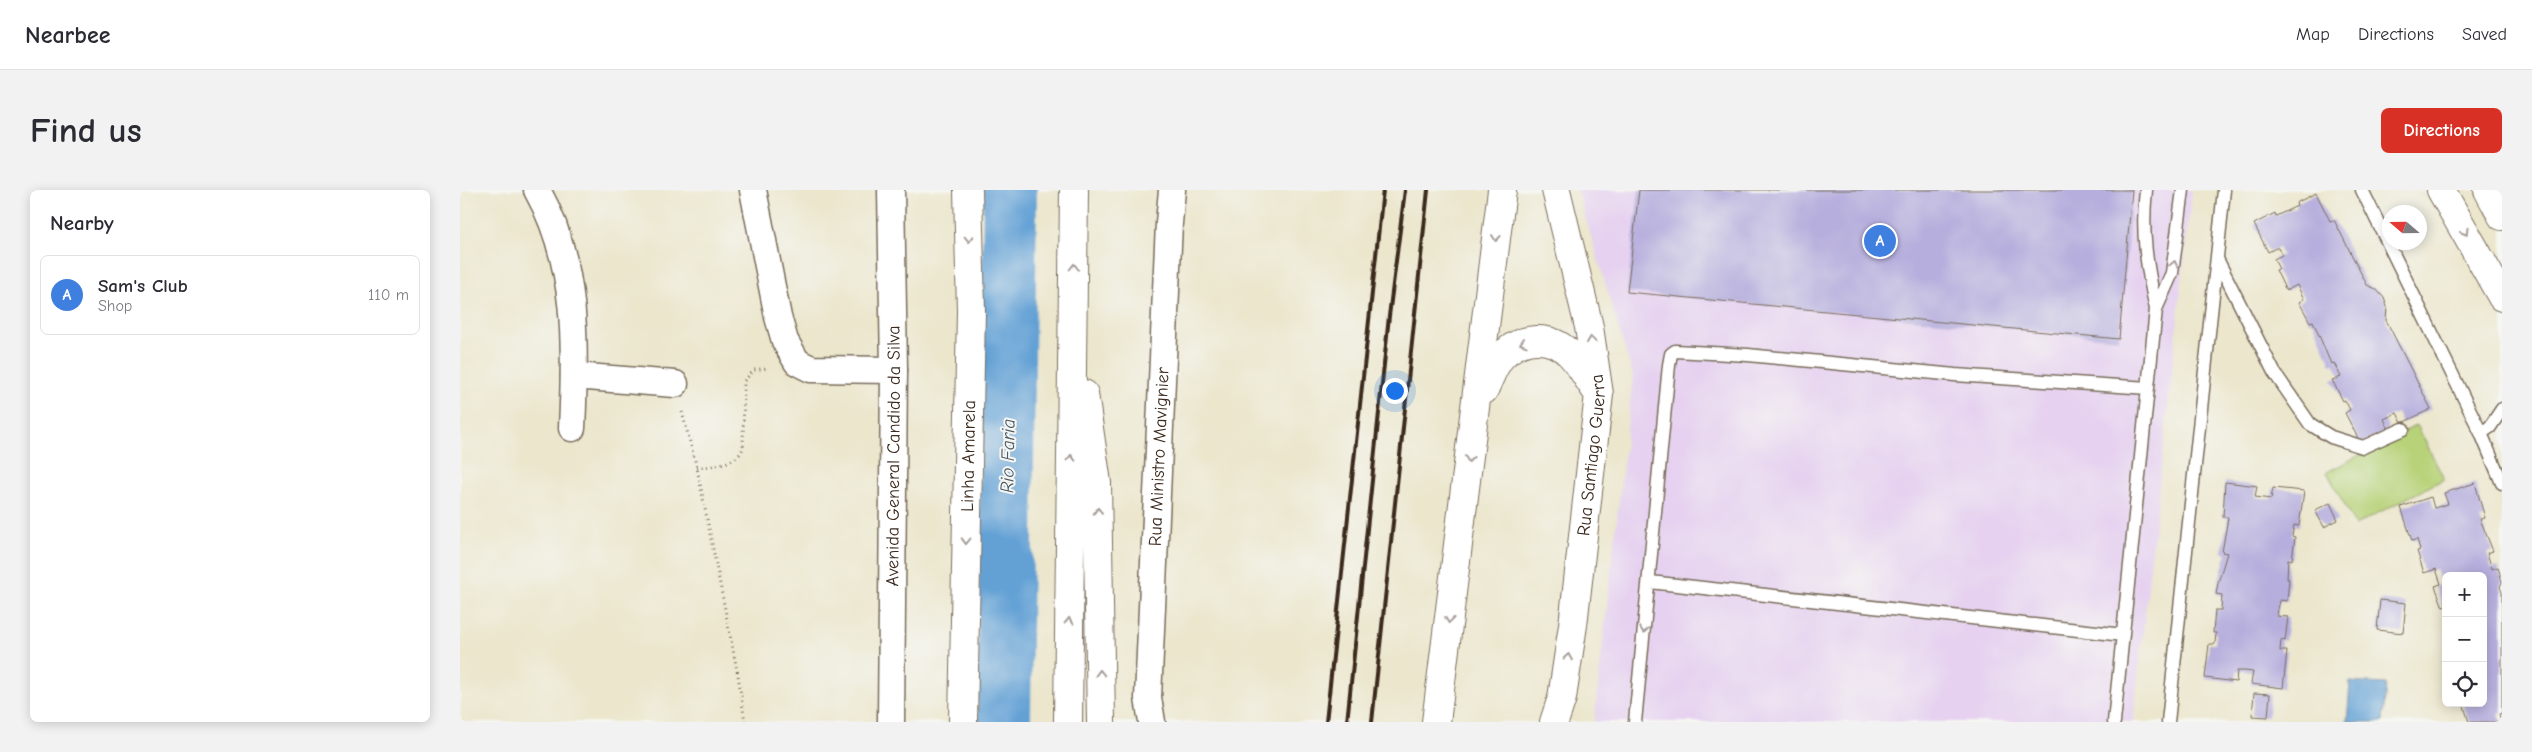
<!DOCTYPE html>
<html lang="en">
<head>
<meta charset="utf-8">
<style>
	:root { --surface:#fff; --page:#f2f2f3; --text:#2b2b33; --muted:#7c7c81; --line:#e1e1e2; --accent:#d93025 }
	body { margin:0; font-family:"Comic Neue",sans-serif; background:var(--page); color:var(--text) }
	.controls { position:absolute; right:15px; bottom:15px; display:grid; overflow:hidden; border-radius:8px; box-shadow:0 2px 12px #0003 }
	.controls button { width:45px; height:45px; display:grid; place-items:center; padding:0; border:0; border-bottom:1px solid var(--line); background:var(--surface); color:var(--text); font:25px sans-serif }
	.compass { position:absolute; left:1922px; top:15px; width:45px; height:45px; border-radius:50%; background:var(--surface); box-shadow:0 2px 12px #0003; rotate:290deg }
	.you { position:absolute; left:934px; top:200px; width:18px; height:18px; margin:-12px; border:4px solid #fff; border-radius:50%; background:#1a73e8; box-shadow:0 0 0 8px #1a73e833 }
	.badge { display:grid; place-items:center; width:32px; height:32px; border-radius:50%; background:var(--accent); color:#fff; font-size:16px; font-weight:700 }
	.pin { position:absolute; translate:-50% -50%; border:2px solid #fff; box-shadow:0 1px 5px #0006 }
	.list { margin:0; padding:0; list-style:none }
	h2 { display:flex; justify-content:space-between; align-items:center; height:65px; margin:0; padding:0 20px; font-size:21px }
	h2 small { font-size:16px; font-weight:400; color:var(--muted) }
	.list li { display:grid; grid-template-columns:32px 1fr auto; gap:15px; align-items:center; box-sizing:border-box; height:80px; margin:0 10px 10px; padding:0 10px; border:1px solid var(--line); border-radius:8px }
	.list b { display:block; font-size:19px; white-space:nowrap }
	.list p { margin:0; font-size:16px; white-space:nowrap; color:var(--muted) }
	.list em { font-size:16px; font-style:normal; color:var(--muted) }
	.icon { flex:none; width:28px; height:28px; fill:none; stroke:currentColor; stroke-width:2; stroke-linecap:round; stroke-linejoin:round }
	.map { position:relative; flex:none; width:2042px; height:532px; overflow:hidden; border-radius:8px }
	header { display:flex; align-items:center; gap:30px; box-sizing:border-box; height:70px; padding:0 25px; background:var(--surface); border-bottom:1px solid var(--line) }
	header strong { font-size:24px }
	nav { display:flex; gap:28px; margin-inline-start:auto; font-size:18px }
	.intro { display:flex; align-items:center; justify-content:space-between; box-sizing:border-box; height:120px; padding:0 30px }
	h1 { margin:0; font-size:35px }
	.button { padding:12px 22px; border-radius:8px; background:var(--accent); color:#fff; font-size:18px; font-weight:700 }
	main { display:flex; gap:30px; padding:0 30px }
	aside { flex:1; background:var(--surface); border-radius:8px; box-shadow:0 2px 12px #0003 }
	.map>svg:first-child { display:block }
	.built { fill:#e6d2f0 }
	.green { fill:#b7d278; stroke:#797e4b }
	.water { fill:#63a1d5; stroke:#4f667a }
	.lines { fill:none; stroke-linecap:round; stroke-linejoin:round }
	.river { stroke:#63a1d5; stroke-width:54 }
	.building { fill:#b6aedd }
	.service-casing { stroke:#796c5b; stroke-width:15 }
	.minor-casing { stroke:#796c5b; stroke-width:29 }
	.secondary-casing { stroke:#796c5b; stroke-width:30 }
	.motorway-casing { stroke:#796c5b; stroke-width:30 }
	.path { stroke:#796c5b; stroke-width:3; stroke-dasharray:1 4; stroke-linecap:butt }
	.service { stroke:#fff; stroke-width:12 }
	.minor { stroke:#fff; stroke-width:26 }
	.secondary { stroke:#fff; stroke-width:28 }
	.motorway { stroke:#fff; stroke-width:28 }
	.rail { stroke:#3b2a1e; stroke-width:4 }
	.oneway { stroke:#a79f9a }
	.labels { text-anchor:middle; stroke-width:4; stroke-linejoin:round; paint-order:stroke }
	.street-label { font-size:18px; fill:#3b2a1e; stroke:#f6f6f2 }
	.water-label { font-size:19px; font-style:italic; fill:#4b5a67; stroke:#f6f6f2 }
</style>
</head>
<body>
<header>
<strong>Nearbee</strong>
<nav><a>Map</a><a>Directions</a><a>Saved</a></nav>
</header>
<div class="intro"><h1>Find us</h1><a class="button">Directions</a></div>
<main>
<aside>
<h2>Nearby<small></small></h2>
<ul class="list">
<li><span class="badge" style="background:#3f7fe0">A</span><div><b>Sam's Club</b><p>Shop</p></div><em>110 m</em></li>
</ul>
</aside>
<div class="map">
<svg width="2042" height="532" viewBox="0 0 2042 532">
	<rect width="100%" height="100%" fill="#f6f6f2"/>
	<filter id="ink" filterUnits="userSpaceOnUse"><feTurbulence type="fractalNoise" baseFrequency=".02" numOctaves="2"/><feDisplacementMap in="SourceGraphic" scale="10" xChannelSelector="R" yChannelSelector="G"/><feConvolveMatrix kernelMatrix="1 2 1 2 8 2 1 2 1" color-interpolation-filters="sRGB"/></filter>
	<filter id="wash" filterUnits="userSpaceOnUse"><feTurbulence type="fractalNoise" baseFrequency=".0096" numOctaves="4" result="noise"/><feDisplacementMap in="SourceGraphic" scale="20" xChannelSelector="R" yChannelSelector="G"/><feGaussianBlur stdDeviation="1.12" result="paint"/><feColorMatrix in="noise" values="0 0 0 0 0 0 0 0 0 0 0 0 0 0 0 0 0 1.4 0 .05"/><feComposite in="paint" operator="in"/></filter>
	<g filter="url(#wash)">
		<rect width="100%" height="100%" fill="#ebe6cc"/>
		<path class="built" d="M1117 0H1732L1673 532H1134L1173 186Z"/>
		<path class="green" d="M1957 235 1984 289 1895 335 1867 282Z"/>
		<path class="water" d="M1890 492 1926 494 1923 532H1887Z"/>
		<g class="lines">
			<path class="river" d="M544 532 550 0"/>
		</g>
		<g id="blocks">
			<path class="building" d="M1179 0H1672L1659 149 1167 102Z
				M1856 3 1870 31 1874 30 1907 95 1916 99 1924 108 1927 117 1926 130 1971 219 1942 233 1937 223 1924 229 1929 240 1901 254 1885 223 1890 220 1885 210 1883 211 1872 190 1881 187 1874 173 1871 174 1853 131 1850 132 1839 112 1844 109 1837 95 1826 101 1816 80 1819 79 1814 69 1822 65 1818 57 1808 62 1794 34 1815 23 1816 26 1837 16 1836 13Z
				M1765 292 1797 296 1795 307 1811 309 1813 298 1844 301 1839 336 1834 335 1832 346 1835 347 1832 370 1828 369 1827 389H1829L1827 411 1820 410 1818 419 1817 426 1828 427 1825 451 1821 450 1820 461H1827L1823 498 1791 494 1793 482 1785 481H1777L1776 492 1745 488 1749 454H1755L1756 443H1753L1755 420H1761L1762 405 1756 404 1758 393 1767 363 1762 362 1768 328 1763 327Z
				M2015 293 2025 328 2020 329 2033 361 2027 363 2032 379 2038 377 2042 392 2040 397 2042 402V523L2039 524 2041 532H2009L2003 513H2023V386H1986V416L1983 417 1975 396 1981 394 1976 379 1964 383 1957 361 1960 360 1957 349 1952 351 1941 317 1971 307 1974 318 1988 314 1984 303Z
				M1870 313 1878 330 1864 337 1855 320Z
				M1920 410 1946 413 1943 443 1917 440Z
				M1794 503 1810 504 1808 527 1792 526Z"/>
		</g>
	</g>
	<g filter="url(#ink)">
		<use href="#blocks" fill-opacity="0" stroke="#796c5b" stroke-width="1"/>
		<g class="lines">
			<defs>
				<path id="service" d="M1686 0C1681 44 1687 77 1696 119
					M1902 0 2021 243 2042 293
					M1757 69 1814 182 1850 234 1871 247 1903 257 1943 239
					M2021 243 2030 237 2042 219
					M1190 392 1663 445
					M1175 532 1209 175 1211 164 1215 161 1288 165 1495 185 1688 198
					M1654 532 1696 119 1712 83 1723 0
					M1708 532 1764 0"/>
				<g id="minor">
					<path d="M77 0C118 73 116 157 112 238"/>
					<path d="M293 0 318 127 325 151 337 172 351 179 434 180"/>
					<path d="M114 186 215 194"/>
					<path id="s1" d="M431 532 434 180 431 0"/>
					<path id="s2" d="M692 532 688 508 709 33 712 0"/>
				</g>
				<g id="secondary">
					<path d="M1981 0 2042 107"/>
					<path d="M2028 0 2042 26"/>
					<path d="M1024 200C1029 190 1034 174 1042 166 1061 146 1090 144 1110 164 1120 174 1127 188 1135 199"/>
					<path d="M976 532 1042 0"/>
					<path id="s3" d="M1094 532 1102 508 1113 435 1139 204 1129 137 1096 0"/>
				</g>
				<g id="motorway">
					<path d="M624 204 637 293 641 532"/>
					<path id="s4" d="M503 532 511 121 508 0"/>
					<path d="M608 532 614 0"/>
				</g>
			</defs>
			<use href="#service" class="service-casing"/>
			<use href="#minor" class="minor-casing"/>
			<use href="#secondary" class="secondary-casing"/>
			<use href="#motorway" class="motorway-casing"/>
			<path class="path" d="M222 222 237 278 278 485 285 532
				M237 278C253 275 277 275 283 258L284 191 294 180 307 178"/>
			<use href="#service" class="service"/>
			<use href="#minor" class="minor"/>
			<use href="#secondary" class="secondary"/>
			<use href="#motorway" class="motorway"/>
			<path class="rail" d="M866 532 923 0
				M887 532 929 126 945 0
				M912 532 968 0"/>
		</g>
		<defs><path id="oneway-chevron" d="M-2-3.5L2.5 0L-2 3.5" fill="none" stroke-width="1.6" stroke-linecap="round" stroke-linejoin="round" transform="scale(1.25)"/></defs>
		<g class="oneway">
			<use href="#oneway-chevron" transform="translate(2005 42) rotate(60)"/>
			<use href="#oneway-chevron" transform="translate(1036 48) rotate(97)"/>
			<use href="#oneway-chevron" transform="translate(509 49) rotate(89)"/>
			<use href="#oneway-chevron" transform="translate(1714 74) rotate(-78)"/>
			<use href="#oneway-chevron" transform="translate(614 77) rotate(-90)"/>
			<use href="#oneway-chevron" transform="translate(1131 150) rotate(-98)"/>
			<use href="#oneway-chevron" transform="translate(1063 153) rotate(162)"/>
			<use href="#oneway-chevron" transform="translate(611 268) rotate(-89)"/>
			<use href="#oneway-chevron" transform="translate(1009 269) rotate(97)"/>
			<use href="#oneway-chevron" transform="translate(638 321) rotate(-91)"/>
			<use href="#oneway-chevron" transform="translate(506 351) rotate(91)"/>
			<use href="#oneway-chevron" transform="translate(989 430) rotate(97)"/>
			<use href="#oneway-chevron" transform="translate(609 431) rotate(-89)"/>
			<use href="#oneway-chevron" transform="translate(1184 440) rotate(96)"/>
			<use href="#oneway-chevron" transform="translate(1108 467) rotate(-81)"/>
			<use href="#oneway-chevron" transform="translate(640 483) rotate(-91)"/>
		</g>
	</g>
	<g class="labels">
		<g class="street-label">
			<text dy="6" stroke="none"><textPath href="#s3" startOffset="270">Rua Santiago Guerra</textPath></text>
			<text dy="6" stroke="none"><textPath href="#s1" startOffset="266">Avenida General Candido da Silva</textPath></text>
			<text dy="6" stroke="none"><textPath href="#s4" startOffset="266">Linha Amarela</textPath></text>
			<text dy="6" stroke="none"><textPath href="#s2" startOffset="266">Rua Ministro Mavignier</textPath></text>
		</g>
		<g class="water-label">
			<text transform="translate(547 266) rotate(-89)" y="7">Rio Faria</text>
		</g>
	</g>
</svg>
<div class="controls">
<button>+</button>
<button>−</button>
<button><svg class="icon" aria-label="locate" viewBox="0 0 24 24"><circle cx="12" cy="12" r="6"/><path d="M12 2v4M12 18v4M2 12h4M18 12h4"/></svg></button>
</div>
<svg class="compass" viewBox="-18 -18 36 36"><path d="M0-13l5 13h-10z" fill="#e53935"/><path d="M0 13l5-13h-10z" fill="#7c7c81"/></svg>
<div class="you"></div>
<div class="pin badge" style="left:1420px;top:51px;background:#3f7fe0">A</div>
</div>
</main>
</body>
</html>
